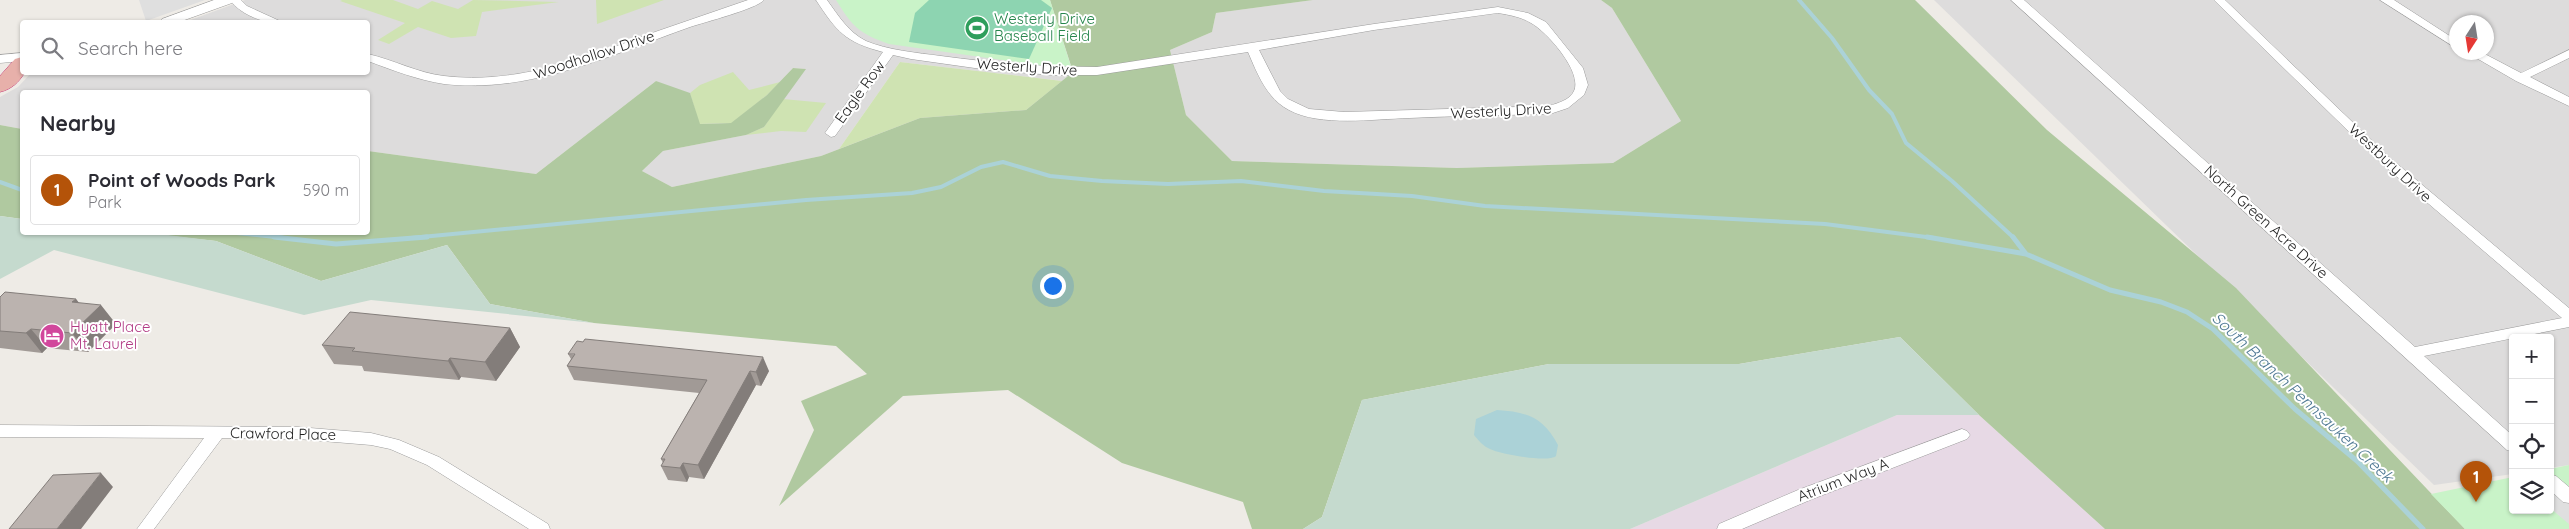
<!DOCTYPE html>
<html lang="en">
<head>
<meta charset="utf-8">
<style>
	:root { --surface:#fff; --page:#f2f2f3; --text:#2b2b33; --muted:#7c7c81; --line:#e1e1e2; --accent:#b45309 }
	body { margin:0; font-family:Quicksand,sans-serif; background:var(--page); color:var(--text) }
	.controls { position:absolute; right:15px; bottom:15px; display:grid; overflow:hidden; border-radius:5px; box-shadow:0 1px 4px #0004 }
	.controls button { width:45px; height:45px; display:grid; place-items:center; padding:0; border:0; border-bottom:1px solid var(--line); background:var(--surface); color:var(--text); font:25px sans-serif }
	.compass { position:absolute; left:2449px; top:15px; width:45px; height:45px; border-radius:50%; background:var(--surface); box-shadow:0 1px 4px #0004; rotate:192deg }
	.you { position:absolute; left:1052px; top:285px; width:18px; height:18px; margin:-12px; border:4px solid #fff; border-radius:50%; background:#1a73e8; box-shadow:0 0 0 8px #1a73e833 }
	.badge { display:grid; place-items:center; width:32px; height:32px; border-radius:50%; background:var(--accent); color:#fff; font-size:16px; font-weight:700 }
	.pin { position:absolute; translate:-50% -41px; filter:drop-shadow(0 1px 2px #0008) }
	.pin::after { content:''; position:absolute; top:26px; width:18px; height:15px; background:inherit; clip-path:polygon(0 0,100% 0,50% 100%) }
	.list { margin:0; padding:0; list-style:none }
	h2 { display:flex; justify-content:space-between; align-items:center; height:65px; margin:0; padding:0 20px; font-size:21px }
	h2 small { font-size:16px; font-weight:400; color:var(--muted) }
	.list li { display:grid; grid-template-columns:32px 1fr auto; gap:15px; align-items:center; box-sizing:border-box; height:70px; margin:0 10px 10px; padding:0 10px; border:1px solid var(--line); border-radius:5px }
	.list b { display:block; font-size:19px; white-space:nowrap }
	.list p { margin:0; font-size:16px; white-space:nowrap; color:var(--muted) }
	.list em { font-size:16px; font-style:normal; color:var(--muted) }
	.icon { flex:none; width:28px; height:28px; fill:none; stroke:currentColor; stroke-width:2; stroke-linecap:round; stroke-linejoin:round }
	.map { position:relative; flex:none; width:2569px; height:529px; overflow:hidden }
	.search { position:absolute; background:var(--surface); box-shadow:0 1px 4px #0004; left:20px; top:20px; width:350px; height:55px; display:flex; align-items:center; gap:12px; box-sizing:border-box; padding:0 18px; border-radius:5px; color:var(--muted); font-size:19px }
	.panel { position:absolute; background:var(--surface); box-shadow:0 1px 4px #0004; left:20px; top:90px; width:350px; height:145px; border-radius:5px }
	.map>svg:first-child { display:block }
	.residential { fill:#dddcdc; fill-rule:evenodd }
	.industrial { fill:#e7d9e5 }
	.grass { fill:#cfe3b2 }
	.forest { fill:#b0c9a0 }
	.wetland { fill:#c5dace }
	.park { fill:#c9f3c8 }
	.pitch { fill:#8dd4b1 }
	.parking { fill:#dfdfdf }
	.water { fill:#abd2d7 }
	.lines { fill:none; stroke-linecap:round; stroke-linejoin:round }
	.stream-far1 { stroke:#abd2d7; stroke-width:4 }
	.stream { stroke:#abd2d7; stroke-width:5 }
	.minor-casing { stroke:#9c9c9c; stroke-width:1 }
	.tertiary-casing { stroke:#9c9c9c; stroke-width:1 }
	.trunk-casing { stroke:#c63978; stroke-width:1 }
	.minor { fill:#fff; fill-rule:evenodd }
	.tertiary { fill:#fff; fill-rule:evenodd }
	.trunk { fill:#e7b0aa; fill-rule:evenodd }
	.wall { fill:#a19a96 }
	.shaded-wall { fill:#837d7a }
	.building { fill:#bbb3af; stroke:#837d7a }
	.labels { text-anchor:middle; stroke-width:4; stroke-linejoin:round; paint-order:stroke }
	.leisure-label { font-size:15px; fill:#27864d; stroke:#fff; text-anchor:start }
	.street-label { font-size:15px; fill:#1f1f1f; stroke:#fff }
	.hotel-label { font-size:15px; fill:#b23c85; stroke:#fff; text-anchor:start }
	.water-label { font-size:16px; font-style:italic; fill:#4f7994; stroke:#fff }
</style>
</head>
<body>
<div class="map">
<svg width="2569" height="529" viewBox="0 0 2569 529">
	<rect width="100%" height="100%" fill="#eeebe6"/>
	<path class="residential" d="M245 0H1050L1073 73 1062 81 900 62 839 149 821 156 672 187 642 171 663 151 746 135 776 108 805 69 793 68 767 95 732 123 656 81 536 174 368 151V92H22V129L0 125V97L18 87 31 73 368 72V22H185Z
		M1313 0H1601L1612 8 1681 121 1613 163 1457 168 1232 161 1186 115 1170 50 1212 32 1216 13Z
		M1934 0H2569V465L2550 468V338H2513V474L2434 485ZM2456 22H2486V52H2456Z"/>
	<path class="industrial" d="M1897 415H1979L2105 529H1630Z"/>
	<path class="grass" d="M342 0H393L418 9 432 1 458 9 473 0 559 2 482 12 476 36 451 38 418 27 389 44 378 40 405 23 340 1Z
		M596 0H664L597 24Z
		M900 62 1062 81 1026 110 920 118 839 149Z
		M733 72 749 90 780 82 767 95 732 123 699 124 690 93 700 85Z
		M783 99 826 103 806 132 781 131 746 135 764 127Z"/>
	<path class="forest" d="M1050 0H1313L1216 13 1212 32 1170 50 1186 115 1232 161 1457 168 1613 163 1681 121 1612 8 1601 0H1915L2047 130 2236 288 2465 529H2105L1979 415 1900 337 1739 364H1549L1362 400 1322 517 1303 529H1252L1243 502 1122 463 1008 390 903 396 779 506 814 430 801 401 867 374 836 346 594 323 490 304 447 245 321 281 216 241 143 233 368 232V151L536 174 656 81 690 93 700 124 731 123 767 95 793 68 806 69 764 127 746 135 663 151 642 171 672 187 821 156 920 118 1026 110 1073 72Z
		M0 125 22 129V219L0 216Z"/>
	<path class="wetland" d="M0 216 22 219V232H143L216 241 321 281 447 245 490 304 594 323 371 300 304 315 54 250 0 279Z
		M1900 337 1979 415H1897L1630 529H1303L1322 517 1362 400 1549 364H1739Z"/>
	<path class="park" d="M836 0H1050L1071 67 1044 66 889 44C858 33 853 27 836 0Z
		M2569 465V529H2465L2431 494 2513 477V510H2550V469Z"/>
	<path class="pitch" d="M929 0H1041L1052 8 1029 59 909 42 915 13Z"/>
	<path class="parking" d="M139 0H205L146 21Z
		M2569 486V524L2550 508V491Z"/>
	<path class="water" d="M1497 410C1527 412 1543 417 1558 445L1556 456C1548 463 1500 454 1490 449 1483 446 1479 441 1474 435L1476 419Z"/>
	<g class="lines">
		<path class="stream-far1" d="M1799 0 1832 38 1869 90 1892 114 1906 143 1952 181 2014 238
			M0 182 22 190
			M227 232 285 238
			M411 238 806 200 912 193 941 187 981 167 1003 162 1050 176 1102 181 1168 184 1241 181 1324 191 1412 196 1485 206 1825 224 1934 238"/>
		<path class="stream" d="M274 237 336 244 427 237
			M1927 237 2026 254 2110 290 2161 302 2187 312 2213 329 2295 409 2357 461 2423 529
			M2013 237 2026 254"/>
		<defs>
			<path id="minor" d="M230 0H241L247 6 282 22C264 24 241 15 230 0Z
				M748 0H764C756 9 705 22 690 27 611 55 529 94 444 84 418 80 392 70 368 61V54C394 60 418 73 444 76 518 85 587 57 655 32 686 21 717 11 748 0Z
				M816 0H827C838 15 848 32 866 41 887 50 918 53 941 56 993 63 1044 67 1097 67L1374 24 1498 7 1528 13 1546 22 1583 68 1588 85 1584 95 1568 108 1550 114C1503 115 1456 116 1409 118 1374 119 1320 127 1289 110 1267 99 1257 73 1248 52L1097 75H1053L989 70 911 59 893 55 835 136 831 137 825 133 883 52C845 42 837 32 816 0ZM1498 13C1510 15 1521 17 1531 23 1546 31 1583 72 1574 91 1570 100 1558 103 1549 106L1344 112 1309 109 1288 99 1280 91 1259 50 1374 30Z
				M2011 0H2024L2415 347 2562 318 2381 163 2214 0H2225L2389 157 2569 308V327L2424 356 2513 436V452L2507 450Z
				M2380 0H2394L2456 40V48Z
				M2569 50V58L2530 77 2569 97V106L2516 81 2466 52H2481L2521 73Z
				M0 425 298 427 371 433 399 440 439 457 548 524 550 529H529L427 465 390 449 371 445 298 439 222 438 154 529H137L204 438 0 437Z
				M1962 429 1967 431 1970 435 1967 439 1810 500 1742 529H1717L1719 524 1798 490Z
				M2550 474 2556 476 2569 487V503L2563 502 2550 490Z"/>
			<path id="tertiary" d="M214 0H234L232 3 179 22H160L162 19Z
				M22 53V61L0 63V55Z"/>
			<path id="trunk" d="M22 57V72H25C19 82 12 89 0 92V76L15 59Z"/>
		</defs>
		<use href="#minor" class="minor-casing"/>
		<use href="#tertiary" class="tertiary-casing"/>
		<use href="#trunk" class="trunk-casing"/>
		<use href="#minor" class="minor"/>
		<use href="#tertiary" class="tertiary"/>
		<use href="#trunk" class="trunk"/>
	</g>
	<path class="wall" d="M0 297 76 299 79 303 116 324 88 352 47 348 42 353 0 348Z
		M510 328 520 347 496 381 461 377 459 380 364 371 362 366 334 364 322 345Z
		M568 354 769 371 761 386 756 385 704 479 689 477 687 482 668 480 661 466 663 463 661 459 699 393 574 380 567 366 571 359Z"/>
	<path class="shaded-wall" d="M76 299 89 316 101 305 116 324 88 352 72 333V302Z
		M510 328 520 347 496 381 485 362Z
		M31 329 47 348 42 353 26 333Z
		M763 357 769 371 761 386 756 372Z
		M450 358 461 377 459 380 448 361Z
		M750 371 756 385 704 479 698 465Z
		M683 463 689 477 687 482 680 468Z
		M101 473 113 487 81 529H57Z"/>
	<path class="building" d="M5 292 76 299 72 302 101 305 72 333 31 329 26 333 0 331V297Z
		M350 312 510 328 485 362 450 358 448 361 352 351 355 348 322 345Z
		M585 339 763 357 756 372 750 371 698 465 683 463 680 468 661 466 665 459H661L707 380 567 366 575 354H568L577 341 583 342Z
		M101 473 57 529H9L53 475Z"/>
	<defs>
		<symbol id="stadium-disc" viewBox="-11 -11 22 22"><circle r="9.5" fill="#2e9e5b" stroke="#fff"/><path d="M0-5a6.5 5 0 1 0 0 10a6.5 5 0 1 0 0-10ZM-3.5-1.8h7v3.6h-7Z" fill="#fff"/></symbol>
		<symbol id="hotel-disc" viewBox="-11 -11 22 22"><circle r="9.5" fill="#d1479c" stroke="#fff"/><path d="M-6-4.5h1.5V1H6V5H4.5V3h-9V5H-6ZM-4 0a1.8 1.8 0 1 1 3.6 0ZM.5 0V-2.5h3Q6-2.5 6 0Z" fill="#fff"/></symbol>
	</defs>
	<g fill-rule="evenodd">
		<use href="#stadium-disc" x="963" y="14" width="28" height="28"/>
		<use href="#hotel-disc" x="38" y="322" width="28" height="28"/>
	</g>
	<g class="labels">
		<g class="leisure-label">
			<text x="994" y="24">Westerly Drive<tspan x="994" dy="17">Baseball Field</tspan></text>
		</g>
		<g class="street-label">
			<text transform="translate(594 55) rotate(-18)" y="5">Woodhollow Drive</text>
			<text transform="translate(1027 67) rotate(4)" y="5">Westerly Drive</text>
			<text transform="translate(860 92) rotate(-54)" y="5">Eagle Row</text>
			<text transform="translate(1501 111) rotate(-3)" y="5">Westerly Drive</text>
			<text transform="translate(2390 163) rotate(43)" y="5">Westbury Drive</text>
			<text transform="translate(2266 222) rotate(42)" y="5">North Green Acre Drive</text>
			<text transform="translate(283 434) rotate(1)" y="5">Crawford Place</text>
			<text transform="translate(1843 480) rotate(-21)" y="5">Atrium Way A</text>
		</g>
		<g class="hotel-label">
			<text x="70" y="332">Hyatt Place<tspan x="70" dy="17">Mt. Laurel</tspan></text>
		</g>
		<g class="water-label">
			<text transform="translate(2303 397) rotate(43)" y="6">South Branch Pennsauken Creek</text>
		</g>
	</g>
</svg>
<div class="controls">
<button>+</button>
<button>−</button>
<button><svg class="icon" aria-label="locate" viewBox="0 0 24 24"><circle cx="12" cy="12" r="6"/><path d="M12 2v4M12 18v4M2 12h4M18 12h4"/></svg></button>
<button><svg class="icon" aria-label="layers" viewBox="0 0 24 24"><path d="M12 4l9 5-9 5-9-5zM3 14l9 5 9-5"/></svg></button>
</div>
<svg class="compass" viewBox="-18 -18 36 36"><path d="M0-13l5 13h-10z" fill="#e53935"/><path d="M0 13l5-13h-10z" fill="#7c7c81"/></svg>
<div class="you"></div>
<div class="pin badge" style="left:2476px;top:502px">1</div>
<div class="search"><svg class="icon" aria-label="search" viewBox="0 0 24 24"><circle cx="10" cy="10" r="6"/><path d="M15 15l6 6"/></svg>Search here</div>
<section class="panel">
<h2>Nearby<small></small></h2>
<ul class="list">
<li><span class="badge">1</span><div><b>Point of Woods Park</b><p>Park</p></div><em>590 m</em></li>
</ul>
</section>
</div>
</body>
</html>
